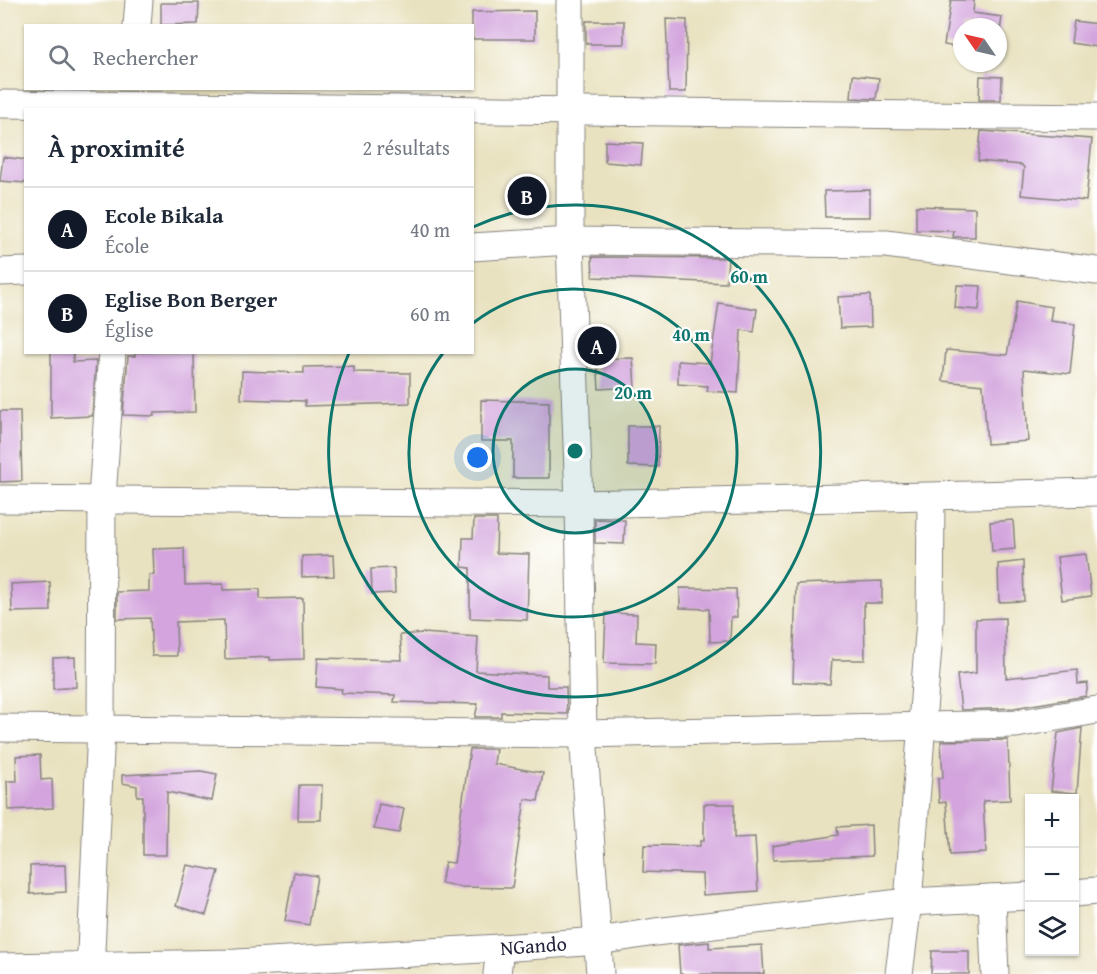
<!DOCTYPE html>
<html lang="fr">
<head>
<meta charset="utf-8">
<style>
	:root { --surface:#fff; --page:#f6f6f7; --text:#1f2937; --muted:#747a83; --line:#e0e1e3; --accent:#111827 }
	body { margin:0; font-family:"Gentium Book Plus",serif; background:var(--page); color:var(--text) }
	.controls { position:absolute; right:18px; bottom:18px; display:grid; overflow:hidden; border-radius:0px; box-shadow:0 2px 4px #0004 }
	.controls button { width:54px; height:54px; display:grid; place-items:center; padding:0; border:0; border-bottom:2px solid var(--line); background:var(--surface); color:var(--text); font:30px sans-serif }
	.compass { position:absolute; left:953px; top:18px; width:54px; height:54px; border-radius:50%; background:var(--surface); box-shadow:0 2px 4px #0004; rotate:304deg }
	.you { position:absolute; left:478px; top:458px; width:21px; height:21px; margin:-15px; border:4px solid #fff; border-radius:50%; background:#1a73e8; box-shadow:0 0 0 9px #1a73e833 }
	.badge { display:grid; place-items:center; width:39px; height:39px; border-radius:50%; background:var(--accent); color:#fff; font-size:20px; font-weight:700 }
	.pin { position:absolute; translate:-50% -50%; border:3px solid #fff; box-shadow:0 2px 6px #0006 }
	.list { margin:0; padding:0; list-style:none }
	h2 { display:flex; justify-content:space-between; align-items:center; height:78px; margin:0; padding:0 24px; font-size:26px }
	h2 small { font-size:20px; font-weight:400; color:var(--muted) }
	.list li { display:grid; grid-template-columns:39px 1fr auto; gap:18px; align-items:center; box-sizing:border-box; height:84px; padding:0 24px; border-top:2px solid var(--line) }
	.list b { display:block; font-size:22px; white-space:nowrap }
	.list p { margin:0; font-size:20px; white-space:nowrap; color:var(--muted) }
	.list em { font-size:20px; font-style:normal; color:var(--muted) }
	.icon { flex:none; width:33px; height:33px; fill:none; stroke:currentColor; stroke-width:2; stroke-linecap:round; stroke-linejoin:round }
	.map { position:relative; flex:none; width:1097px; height:974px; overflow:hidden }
	.search { position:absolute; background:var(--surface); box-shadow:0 2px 4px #0004; left:24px; top:24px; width:450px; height:66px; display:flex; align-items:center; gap:15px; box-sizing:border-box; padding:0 21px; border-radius:0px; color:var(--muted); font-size:22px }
	.panel { position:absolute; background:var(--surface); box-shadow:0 2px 4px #0004; left:24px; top:108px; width:450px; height:246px; border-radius:0px }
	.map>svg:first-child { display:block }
	.building { fill:#d3a4dd }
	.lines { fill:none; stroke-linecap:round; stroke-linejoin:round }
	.minor-casing { stroke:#86827e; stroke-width:29 }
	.minor { stroke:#fff; stroke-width:27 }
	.ring { fill:none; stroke:#0f766e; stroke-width:3 }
	.labels { text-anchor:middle; stroke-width:4.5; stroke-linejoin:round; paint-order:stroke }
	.street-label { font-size:20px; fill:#22223b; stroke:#fff }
	.centre { fill:#0f766e; stroke:#fff; stroke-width:3 }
	.ring-label { font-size:18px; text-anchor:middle; font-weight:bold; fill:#0f766e; stroke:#fff; stroke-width:4.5; stroke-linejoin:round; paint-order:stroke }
</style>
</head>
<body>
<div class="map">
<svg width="1097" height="974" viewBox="0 0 1097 974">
	<rect width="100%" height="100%" fill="#fff"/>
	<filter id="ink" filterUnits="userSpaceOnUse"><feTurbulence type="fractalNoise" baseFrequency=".0167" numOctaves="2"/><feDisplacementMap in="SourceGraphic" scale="12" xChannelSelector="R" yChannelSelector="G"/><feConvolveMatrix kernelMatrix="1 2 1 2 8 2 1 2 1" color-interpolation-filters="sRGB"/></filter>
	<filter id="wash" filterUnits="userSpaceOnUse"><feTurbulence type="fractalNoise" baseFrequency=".008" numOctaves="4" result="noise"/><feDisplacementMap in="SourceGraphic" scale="24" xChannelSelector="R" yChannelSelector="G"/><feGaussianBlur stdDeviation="1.35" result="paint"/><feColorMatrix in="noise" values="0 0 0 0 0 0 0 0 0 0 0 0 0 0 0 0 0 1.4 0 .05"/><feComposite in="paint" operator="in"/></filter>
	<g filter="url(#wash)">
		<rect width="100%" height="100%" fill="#e9e2c0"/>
		<g id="blocks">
			<path class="building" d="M951 0H974L973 13 1002 17 998 45V27H962V48L944 45Z
				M161 3H199L198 24 161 25Z
				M535 11V39H472V12Z
				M666 19 687 20 686 92H669Z
				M586 21H624V44H586Z
				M1074 21 1097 24V47L1071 43Z
				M853 75 879 78 876 99 851 98Z
				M980 76 1002 77 1001 100H979Z
				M981 131 1092 139 1086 201 1021 195 1024 168 1022 165 978 161Z
				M605 141 643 143 641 165 605 162Z
				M3 157 26 160V183L0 181Z
				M870 190V217H825L824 191Z
				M916 206 975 208V237H953L954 231 916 230Z
				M592 257 728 258 726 283 593 277Z
				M957 285 981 286 979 310 955 308Z
				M870 295 871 327 840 328 838 297Z
				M1017 301 1052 307 1050 321 1075 324 1070 374 1024 369 1028 441 987 444 983 385 943 381 946 350 1007 355Z
				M719 303 757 309 754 332 741 330 738 393 707 391 708 386 678 384V361L710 363Z
				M51 352H73V362L96 361 92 416 51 418Z
				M135 352H194L195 412 154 413V416L123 415 128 356H135Z
				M633 358 635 387 599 389 597 359Z
				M354 366V372L410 373V403L305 406V401L241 399 242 371 304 373V367Z
				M481 400 549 402V478H513V441H481Z
				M0 411H20L22 481 0 482Z
				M628 426H659L658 467 628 466Z
				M474 519H497L496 553 529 554 527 620 470 618V568L462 567 463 538H473Z
				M595 519 625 520 624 544 595 543Z
				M1013 520 1015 549 992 551 990 522Z
				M184 548 185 585 223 584V590L260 589V599L303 598 304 659 270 660V657L225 659 224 620 176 622 177 656H152L150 618 117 619V592L149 591V575H154L153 549Z
				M1086 554 1091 596 1062 600 1057 557Z
				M333 555 334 576 302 577V556Z
				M1023 561 1024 601 999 602 998 564Z
				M394 568 395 593 372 594 371 569Z
				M882 581V603H864L865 660H832L830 684 793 682 796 584Z
				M50 582 51 611 12 612 11 584Z
				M680 588 736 589 737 617H731L730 641 710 642 709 609 680 608Z
				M606 613 637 614 636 642 656 643 655 664 604 663Z
				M1005 618 1006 678 1077 670 1078 684 1088 683 1086 696 1014 708 961 710 957 675 976 673V619Z
				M423 633 478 637 476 671 547 675V687H566L567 714 501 712V717H475L478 704 394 702 395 695 341 693 342 689 316 687 318 658 402 660 400 635Z
				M75 657 76 687 53 689V658Z
				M1082 728 1077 793 1051 791 1058 733Z
				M1008 740 1010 800 983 801 986 853 950 855 946 802 939 803 938 778H943L941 741Z
				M470 749H496L494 764 543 773 538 801 525 799 512 888 461 887 441 883 445 862 454 863Z
				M40 755 41 780 52 779 53 808 8 810 7 781H17L16 756Z
				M201 771 217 774 212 801 167 792 166 855H143V796H137V786L122 783V775Z
				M299 785H322L321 820H298Z
				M379 804 404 809 399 833 374 829Z
				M704 804H734V838L755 837 758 891 703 895 702 874 643 872 644 845 700 846V841H704Z
				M871 825 872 856 773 860 772 846 838 835 837 827Z
				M65 865 66 892 30 894V866Z
				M187 865 219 871 206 915 176 906Z
				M294 872 317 876 309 925 285 921Z
				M709 942V948L762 945 764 974H680L678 945Z
				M932 951H969V974H931Z"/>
		</g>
	</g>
	<g filter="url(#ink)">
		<use href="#blocks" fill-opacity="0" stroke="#86827e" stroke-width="1.5"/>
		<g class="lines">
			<defs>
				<g id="minor">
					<path d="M570 0V241L579 504 583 734 600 974"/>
					<path d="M137 26 139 0"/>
					<path d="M0 104 1097 117"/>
					<path d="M472 247 570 241 886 244 1097 271"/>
					<path d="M0 272 26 271"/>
					<path d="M0 499 579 504 1097 492"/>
					<path d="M0 728 583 734 1016 724 1097 710"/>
					<path d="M1074 893 1097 891"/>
					<path d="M992 898 995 974"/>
					<path id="s1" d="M0 967 236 963 500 948 599 941 655 932 908 902 1030 896"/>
					<path d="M90 974 101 728 102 498 112 352"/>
					<path d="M497 974 500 948"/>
					<path d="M899 974 908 902 930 621 931 497"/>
				</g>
			</defs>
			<use href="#minor" class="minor-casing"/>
			<use href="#minor" class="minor"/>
		</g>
	</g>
	<circle cx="575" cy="451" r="82" fill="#0f766e" fill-opacity=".12"/>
	<g class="ring">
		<circle cx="575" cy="451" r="82"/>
		<path d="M473 323A164 164 0 1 1 443 353"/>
		<path d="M473 227A246 246 0 1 1 349 353"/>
	</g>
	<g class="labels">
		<g class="street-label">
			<text dy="7" stroke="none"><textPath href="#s1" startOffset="534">NGando</textPath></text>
		</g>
	</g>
	<circle cx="575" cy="451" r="9" class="centre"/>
	<g class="ring-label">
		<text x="749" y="283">60 m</text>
		<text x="691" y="341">40 m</text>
		<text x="633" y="399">20 m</text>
	</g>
</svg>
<div class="controls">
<button>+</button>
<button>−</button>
<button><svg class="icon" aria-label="layers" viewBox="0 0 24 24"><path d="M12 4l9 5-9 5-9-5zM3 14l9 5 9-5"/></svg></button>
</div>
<svg class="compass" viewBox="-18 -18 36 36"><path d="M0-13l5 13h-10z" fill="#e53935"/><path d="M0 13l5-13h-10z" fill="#747a83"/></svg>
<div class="you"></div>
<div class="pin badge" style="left:597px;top:346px">A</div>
<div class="pin badge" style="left:527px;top:196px">B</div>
<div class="search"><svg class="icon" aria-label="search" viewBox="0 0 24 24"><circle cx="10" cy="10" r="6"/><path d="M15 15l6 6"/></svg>Rechercher</div>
<section class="panel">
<h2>À proximité<small>2 résultats</small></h2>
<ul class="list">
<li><span class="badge">A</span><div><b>Ecole Bikala</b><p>École</p></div><em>40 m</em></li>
<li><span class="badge">B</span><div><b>Eglise Bon Berger</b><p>Église</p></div><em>60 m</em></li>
</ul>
</section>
</div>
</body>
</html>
